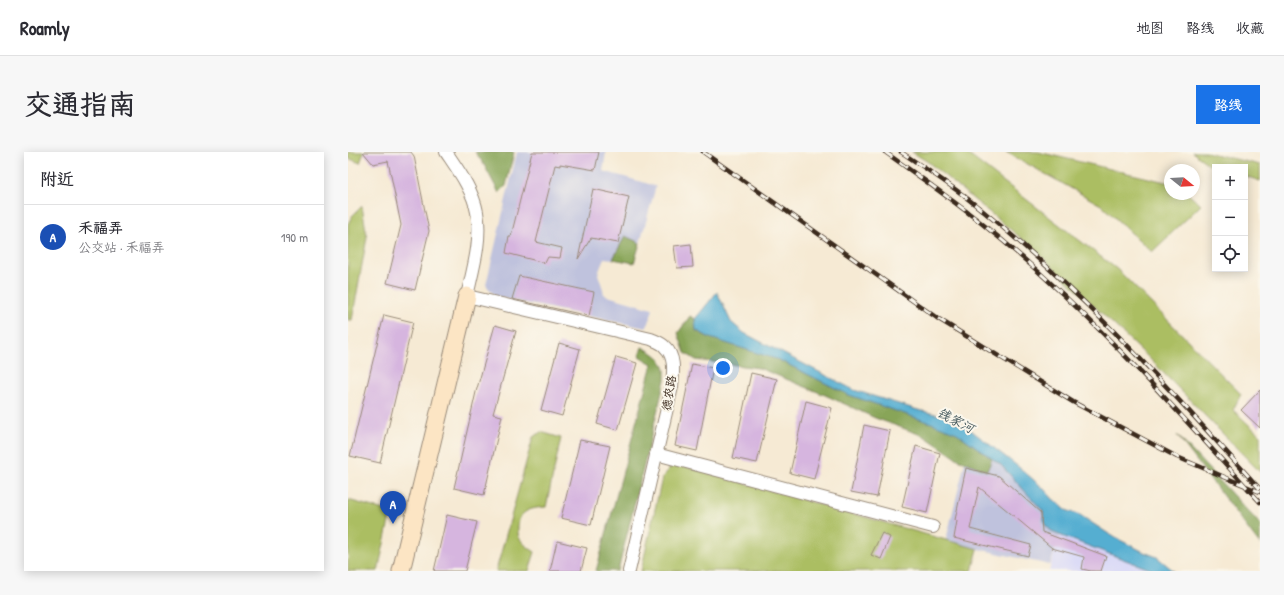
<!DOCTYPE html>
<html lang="zh">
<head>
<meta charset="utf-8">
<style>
	:root { --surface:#fff; --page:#f7f7f7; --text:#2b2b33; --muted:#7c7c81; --line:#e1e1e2; --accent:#1a73e8 }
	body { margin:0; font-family:"Patrick Hand","LXGW WenKai TC",sans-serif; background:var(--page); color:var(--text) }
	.controls { position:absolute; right:12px; top:12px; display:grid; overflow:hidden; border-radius:0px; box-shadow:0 2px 10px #0003 }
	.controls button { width:36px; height:36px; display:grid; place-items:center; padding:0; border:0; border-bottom:1px solid var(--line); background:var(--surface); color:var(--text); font:20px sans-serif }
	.compass { position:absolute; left:816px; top:12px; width:36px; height:36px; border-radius:50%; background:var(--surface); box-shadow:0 2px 10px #0003; rotate:108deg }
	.you { position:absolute; left:375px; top:216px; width:14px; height:14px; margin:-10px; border:3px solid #fff; border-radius:50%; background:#1a73e8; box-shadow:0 0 0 6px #1a73e833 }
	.badge { display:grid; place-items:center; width:26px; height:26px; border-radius:50%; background:var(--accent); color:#fff; font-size:13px; font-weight:700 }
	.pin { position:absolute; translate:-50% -33px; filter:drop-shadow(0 1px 2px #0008) }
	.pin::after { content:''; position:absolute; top:21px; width:14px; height:12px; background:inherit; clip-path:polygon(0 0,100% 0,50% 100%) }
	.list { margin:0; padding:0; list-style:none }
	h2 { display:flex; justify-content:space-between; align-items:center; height:52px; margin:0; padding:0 16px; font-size:17px }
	h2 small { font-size:13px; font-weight:400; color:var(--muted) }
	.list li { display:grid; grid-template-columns:26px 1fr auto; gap:12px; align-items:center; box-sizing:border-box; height:64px; padding:0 16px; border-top:1px solid var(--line) }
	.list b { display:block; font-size:15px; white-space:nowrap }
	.list p { margin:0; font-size:13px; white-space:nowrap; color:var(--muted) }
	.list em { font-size:13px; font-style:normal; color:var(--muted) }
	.icon { flex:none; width:22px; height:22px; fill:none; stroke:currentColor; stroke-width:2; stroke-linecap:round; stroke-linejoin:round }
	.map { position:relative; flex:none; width:912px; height:419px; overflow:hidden; border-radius:0px }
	header { display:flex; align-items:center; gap:24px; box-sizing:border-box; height:56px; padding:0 20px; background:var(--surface); border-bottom:1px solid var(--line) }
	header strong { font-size:19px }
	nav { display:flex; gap:22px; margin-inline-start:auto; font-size:14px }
	.intro { display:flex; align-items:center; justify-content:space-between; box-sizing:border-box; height:96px; padding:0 24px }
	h1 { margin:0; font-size:28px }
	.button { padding:10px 18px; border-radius:0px; background:var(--accent); color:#fff; font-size:14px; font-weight:700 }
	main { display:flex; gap:24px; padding:0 24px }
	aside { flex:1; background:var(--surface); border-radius:0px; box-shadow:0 2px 10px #0003 }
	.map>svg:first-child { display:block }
	.built { fill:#d7d7f8 }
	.industrial { fill:#bfc2dd }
	.green { fill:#abbe62; stroke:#737440 }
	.forest { fill:#88a558; stroke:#62683b }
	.water { fill:#54aed1; stroke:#486c78 }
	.building { fill:#d6b5df }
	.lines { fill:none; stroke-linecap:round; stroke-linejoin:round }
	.street-casing { stroke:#988a79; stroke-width:14 }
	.secondary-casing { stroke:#988a79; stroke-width:19 }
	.street { stroke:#fff; stroke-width:12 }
	.secondary { stroke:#fce5c4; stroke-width:17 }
	.rail-casing { stroke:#3b2a1e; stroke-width:4.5 }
	.rail { stroke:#fbf7ec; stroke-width:3; stroke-dasharray:9; stroke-linecap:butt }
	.labels { text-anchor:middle; stroke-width:4; stroke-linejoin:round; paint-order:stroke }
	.street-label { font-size:12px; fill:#3b2a1e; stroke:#fbf7ec }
	.water-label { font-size:13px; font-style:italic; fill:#44585d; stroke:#fbf7ec }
</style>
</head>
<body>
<header>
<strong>Roamly</strong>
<nav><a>地图</a><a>路线</a><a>收藏</a></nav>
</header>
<div class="intro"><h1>交通指南</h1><a class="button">路线</a></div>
<main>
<aside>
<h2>附近<small></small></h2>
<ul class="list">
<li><span class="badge" style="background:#1a4fb4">A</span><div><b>禾福弄</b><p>公交站 · 禾福弄</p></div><em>190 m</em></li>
</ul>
</aside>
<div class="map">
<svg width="912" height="419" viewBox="0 0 912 419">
	<rect width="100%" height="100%" fill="#fbf7ec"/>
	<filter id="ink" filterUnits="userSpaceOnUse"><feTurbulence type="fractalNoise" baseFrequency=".025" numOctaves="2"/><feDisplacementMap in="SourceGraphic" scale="8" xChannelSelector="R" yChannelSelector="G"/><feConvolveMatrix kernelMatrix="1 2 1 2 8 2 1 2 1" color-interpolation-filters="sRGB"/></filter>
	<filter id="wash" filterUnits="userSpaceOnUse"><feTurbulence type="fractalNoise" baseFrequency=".012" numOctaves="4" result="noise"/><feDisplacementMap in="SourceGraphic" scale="16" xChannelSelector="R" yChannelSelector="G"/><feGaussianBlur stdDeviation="0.9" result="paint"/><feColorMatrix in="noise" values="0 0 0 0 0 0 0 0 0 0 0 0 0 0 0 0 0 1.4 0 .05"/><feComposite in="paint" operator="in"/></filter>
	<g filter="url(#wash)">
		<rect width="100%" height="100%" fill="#f6ead4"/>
		<path class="built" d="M712 383 807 419H701Z"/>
		<path class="industrial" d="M169 0H258L255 19 308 34 292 91 277 84 265 107 256 106 250 122 255 137 256 143 305 157 301 171 298 176 148 145 138 133Z
			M644 307 653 313 696 359 698 373 706 381 712 383 702 413 630 397 598 388 617 310 638 318Z"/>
		<path class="green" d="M0 0H16L12 11 0 6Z
			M564 0H617L770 118 893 242 885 258 912 283V320L800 205 679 91 580 10Z
			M658 0H690L822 31V42H840L853 53 804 100 753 53Z
			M844 0H858L912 13V29L897 24V15H868L860 12Z
			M14 54 19 85 4 168H0V72L4 64Z
			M193 280 213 286 198 355C182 356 169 359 170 378 170 381 170 385 172 387 176 393 181 396 187 400L181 419H148L185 285Z
			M324 313 336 314 630 397 624 419H293L314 326Z
			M0 348 43 360 30 419H0Z"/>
		<path class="forest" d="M127 0H166L158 34 151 41 135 11Z
			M277 84 292 91 286 111 265 107Z
			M342 164 347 167 348 179 362 186 431 208 501 243 586 272 609 281 644 307 639 319 610 307 576 284 527 266 477 243 411 216 348 208 337 201 330 181Z
			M294 195C302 199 311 204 315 212 318 216 317 223 317 228L270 419H248L304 212 291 204Z
			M829 283 912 372V393Z"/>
		<path class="water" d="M369 140 383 170 396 181 506 238 570 258 596 264 624 279 672 316 695 336 705 347 718 358 732 363 764 384 796 400 809 405 826 419H807L706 381 697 373 695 359 653 313 609 281 586 272 501 243 431 208 362 186 348 178 347 167Z"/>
		<g id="blocks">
			<path class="building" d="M15 0H63L66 4 81 79 67 138 39 131 53 73 40 9 25 12Z
				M184 0H251L247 18 212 12V14L207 13 188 90 214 96 212 106 200 105 197 111 158 101 161 84H163Z
				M245 37 281 45 270 91 243 86 230 107Z
				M343 92 345 115 329 116 326 94Z
				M171 124 246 140 241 164 164 147Z
				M36 163 65 170 32 311 2 304Z
				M147 173 168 179 145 262 154 264 136 343 106 336 128 240Z
				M211 191 232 197 214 264 193 258Z
				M268 205 289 211 270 278 249 272Z
				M344 212 365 216 349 299 327 294Z
				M403 221 429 227 409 311 385 306Z
				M912 238V276L893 258Z
				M458 249 484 256 466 327 442 321Z
				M516 273 542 279 529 345 503 340Z
				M232 288 262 294 243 373 213 366Z
				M568 294 592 301 579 361 554 355Z
				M618 316 651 324 693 361 694 380 758 404 753 419H743L734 417 736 405 704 396 631 335 622 377 683 393 680 404 606 386 609 369 607 368Z
				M99 363 129 370 117 419H86Z
				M534 381 542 385 533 407 523 403Z
				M209 389 239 396 233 419H202Z"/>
		</g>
	</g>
	<g filter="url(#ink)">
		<use href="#blocks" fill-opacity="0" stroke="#988a79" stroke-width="1"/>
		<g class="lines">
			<defs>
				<path id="street" d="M98 0C110 18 125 38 129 60 134 88 125 117 119 144L303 187C307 189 314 191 317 195 328 205 325 222 324 235L281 419
					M308 302 585 375"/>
				<path id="secondary" d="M53 419 119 144"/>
			</defs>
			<use href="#street" class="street-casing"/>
			<use href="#secondary" class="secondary-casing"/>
			<use href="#street" class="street"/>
			<use href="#secondary" class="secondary"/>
			<defs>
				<path id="rail" d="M355 0 589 166 725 250 829 305 912 340
					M537 0C569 23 601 45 632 70 735 152 824 253 912 350
					M553 0C574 14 595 28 615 43 725 129 819 234 912 337"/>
			</defs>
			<use href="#rail" class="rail-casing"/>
			<use href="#rail" class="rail"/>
		</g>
	</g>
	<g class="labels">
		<g class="street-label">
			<text transform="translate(321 241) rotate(-81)" y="4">德农路</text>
		</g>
		<g class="water-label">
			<text transform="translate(608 268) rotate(27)" y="5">钱家河</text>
		</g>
	</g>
</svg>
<div class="controls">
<button>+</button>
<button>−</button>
<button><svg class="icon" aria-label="locate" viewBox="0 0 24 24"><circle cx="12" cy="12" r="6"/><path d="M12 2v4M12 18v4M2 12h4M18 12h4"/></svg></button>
</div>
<svg class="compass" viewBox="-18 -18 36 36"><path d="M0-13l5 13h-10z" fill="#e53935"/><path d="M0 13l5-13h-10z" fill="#7c7c81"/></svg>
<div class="you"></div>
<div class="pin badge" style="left:45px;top:372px;background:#1a4fb4">A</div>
</div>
</main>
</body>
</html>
